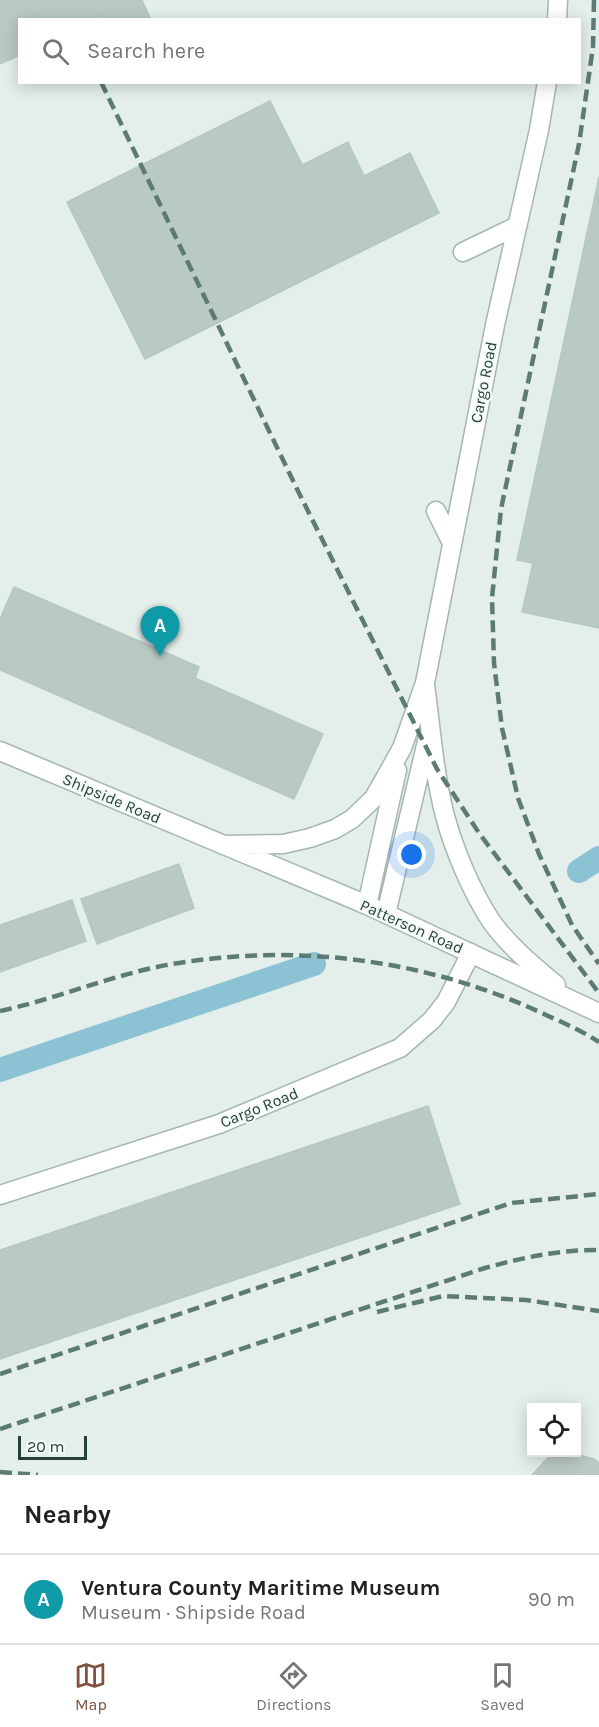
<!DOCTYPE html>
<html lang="en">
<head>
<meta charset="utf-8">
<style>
	:root { --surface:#fff; --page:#f6f6f6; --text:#202124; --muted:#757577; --line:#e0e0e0; --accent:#80513c }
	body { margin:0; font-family:Karla,sans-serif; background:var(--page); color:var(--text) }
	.controls { position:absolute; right:18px; bottom:18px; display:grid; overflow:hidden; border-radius:0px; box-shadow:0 3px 15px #0003 }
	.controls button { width:54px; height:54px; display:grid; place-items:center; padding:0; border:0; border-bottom:2px solid var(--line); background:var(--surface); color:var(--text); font:30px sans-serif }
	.scale { position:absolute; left:18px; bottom:15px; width:69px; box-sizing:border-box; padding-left:6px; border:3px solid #23403a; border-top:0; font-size:16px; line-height:21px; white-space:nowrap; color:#23403a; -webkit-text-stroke:4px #f5faf8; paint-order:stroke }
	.you { position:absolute; left:412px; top:855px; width:21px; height:21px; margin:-15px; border:4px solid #fff; border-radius:50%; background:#1a73e8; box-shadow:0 0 0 9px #1a73e833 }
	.badge { display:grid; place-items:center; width:39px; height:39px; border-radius:50%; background:var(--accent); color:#fff; font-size:20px; font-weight:700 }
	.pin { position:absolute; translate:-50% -50px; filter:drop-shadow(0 2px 3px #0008) }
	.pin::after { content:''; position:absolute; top:32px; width:21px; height:18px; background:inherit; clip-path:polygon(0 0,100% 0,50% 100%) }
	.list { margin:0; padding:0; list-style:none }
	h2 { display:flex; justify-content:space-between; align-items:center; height:78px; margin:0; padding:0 24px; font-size:26px }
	h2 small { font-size:20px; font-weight:400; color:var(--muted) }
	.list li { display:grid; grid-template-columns:39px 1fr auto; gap:18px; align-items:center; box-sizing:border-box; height:90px; padding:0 24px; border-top:2px solid var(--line) }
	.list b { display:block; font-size:22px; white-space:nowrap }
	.list p { margin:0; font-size:20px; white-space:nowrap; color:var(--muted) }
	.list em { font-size:20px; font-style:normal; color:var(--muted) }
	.icon { flex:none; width:33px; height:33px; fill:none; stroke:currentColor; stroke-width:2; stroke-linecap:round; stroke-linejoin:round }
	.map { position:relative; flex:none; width:599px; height:1475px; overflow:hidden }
	.search { position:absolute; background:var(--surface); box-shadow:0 3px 15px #0003; left:18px; right:18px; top:18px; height:66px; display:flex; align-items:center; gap:15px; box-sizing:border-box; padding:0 21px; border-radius:0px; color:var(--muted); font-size:22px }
	.sheet { height:168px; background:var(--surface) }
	nav { display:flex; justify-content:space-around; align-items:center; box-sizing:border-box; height:84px; border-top:2px solid var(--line); background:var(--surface); font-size:16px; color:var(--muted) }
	nav a { display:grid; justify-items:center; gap:3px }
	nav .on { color:var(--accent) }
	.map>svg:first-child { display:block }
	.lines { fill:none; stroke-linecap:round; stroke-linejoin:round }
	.canal { stroke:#8bc3d4; stroke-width:24 }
	.building { fill:#b9c9c3; stroke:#b6c8c2; stroke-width:1.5 }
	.minor-casing { stroke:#a6b6b2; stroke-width:21 }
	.minor { stroke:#fff; stroke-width:18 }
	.rail { stroke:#5d7b75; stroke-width:4.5; stroke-dasharray:12 6; stroke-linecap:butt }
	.labels { text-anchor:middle; stroke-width:4.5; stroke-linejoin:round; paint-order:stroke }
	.street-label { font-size:16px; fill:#23403a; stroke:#f5faf8 }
</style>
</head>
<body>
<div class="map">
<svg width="599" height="1475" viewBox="0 0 599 1475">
	<rect width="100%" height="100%" fill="#e4eeea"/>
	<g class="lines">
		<path class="canal" d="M579 871 599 858
			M0 1070 314 964"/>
	</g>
	<path class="building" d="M0 0H134L92 20H20V55L0 64Z
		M134 0H142L151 20H102L100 16Z
		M270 101 320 200 289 215 318 273 145 359 67 202Z
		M348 142 364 176 410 153 439 213 318 273 289 215 320 200 302 165Z
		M599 177V577L517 560Z
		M533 563 599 577V628L522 612Z
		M14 587 199 667 195 678 323 734 294 799 0 670V619Z
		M179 864 194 908 97 944 81 899Z
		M72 900 86 941 0 972V925Z
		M428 1106 460 1204 0 1359V1250Z
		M553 1452H568L594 1459 599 1463V1475H532Z"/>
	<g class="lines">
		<defs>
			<path id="minor" d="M557 20 558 0
				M463 252 517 226
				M436 511 452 543
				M425 685C431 728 434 774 445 816 454 850 472 892 491 921 508 945 533 966 556 985
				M0 751 367 905 599 1013
				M223 845 283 844 310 838 335 829 352 819 374 798 402 748 425 683 495 325 539 130 547 82
				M367 905 397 770
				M386 914 428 737
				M0 1195 219 1124 400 1048 432 1020 446 1002 471 953"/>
		</defs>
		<use href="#minor" class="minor-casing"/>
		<use href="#minor" class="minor"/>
		<path class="rail" d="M594 0 593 47 579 144 501 509 492 598 494 663 502 728 518 798 539 854 572 925 599 964
			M101 82 297 489 437 769 479 833 599 993
			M0 1011C61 998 118 972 179 963 304 943 432 961 546 1015 564 1023 582 1031 599 1042
			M377 1312 443 1296 526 1300 599 1311
			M0 1374 511 1203 599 1194
			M0 1429 485 1268C526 1257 556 1250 599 1250
			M0 1472 38 1475"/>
	</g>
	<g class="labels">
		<g class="street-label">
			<text transform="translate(483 382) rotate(-79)" y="6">Cargo Road</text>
			<text transform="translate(112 798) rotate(23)" y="6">Shipside Road</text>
			<text transform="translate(412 926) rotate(24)" y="6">Patterson Road</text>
			<text transform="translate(259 1107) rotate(-22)" y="6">Cargo Road</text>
		</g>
	</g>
</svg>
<div class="controls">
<button><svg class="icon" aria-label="locate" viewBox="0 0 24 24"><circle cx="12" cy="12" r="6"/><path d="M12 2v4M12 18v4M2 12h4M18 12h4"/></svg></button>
</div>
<div class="scale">20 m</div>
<div class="you"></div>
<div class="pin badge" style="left:160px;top:656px;background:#0f9aa8">A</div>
<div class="search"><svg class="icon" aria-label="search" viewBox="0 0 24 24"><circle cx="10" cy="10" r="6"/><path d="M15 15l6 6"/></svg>Search here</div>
</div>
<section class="sheet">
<h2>Nearby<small></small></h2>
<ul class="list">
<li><span class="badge" style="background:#0f9aa8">A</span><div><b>Ventura County Maritime Museum</b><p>Museum · Shipside Road</p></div><em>90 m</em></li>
</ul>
</section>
<nav>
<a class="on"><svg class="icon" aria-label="map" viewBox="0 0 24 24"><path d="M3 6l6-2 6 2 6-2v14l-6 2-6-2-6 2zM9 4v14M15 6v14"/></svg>Map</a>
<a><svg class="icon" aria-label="directions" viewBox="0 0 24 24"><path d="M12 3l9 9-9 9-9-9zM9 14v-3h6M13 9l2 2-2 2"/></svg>Directions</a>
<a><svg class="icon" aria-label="saved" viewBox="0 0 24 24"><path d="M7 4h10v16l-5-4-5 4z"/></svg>Saved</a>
</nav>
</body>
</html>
